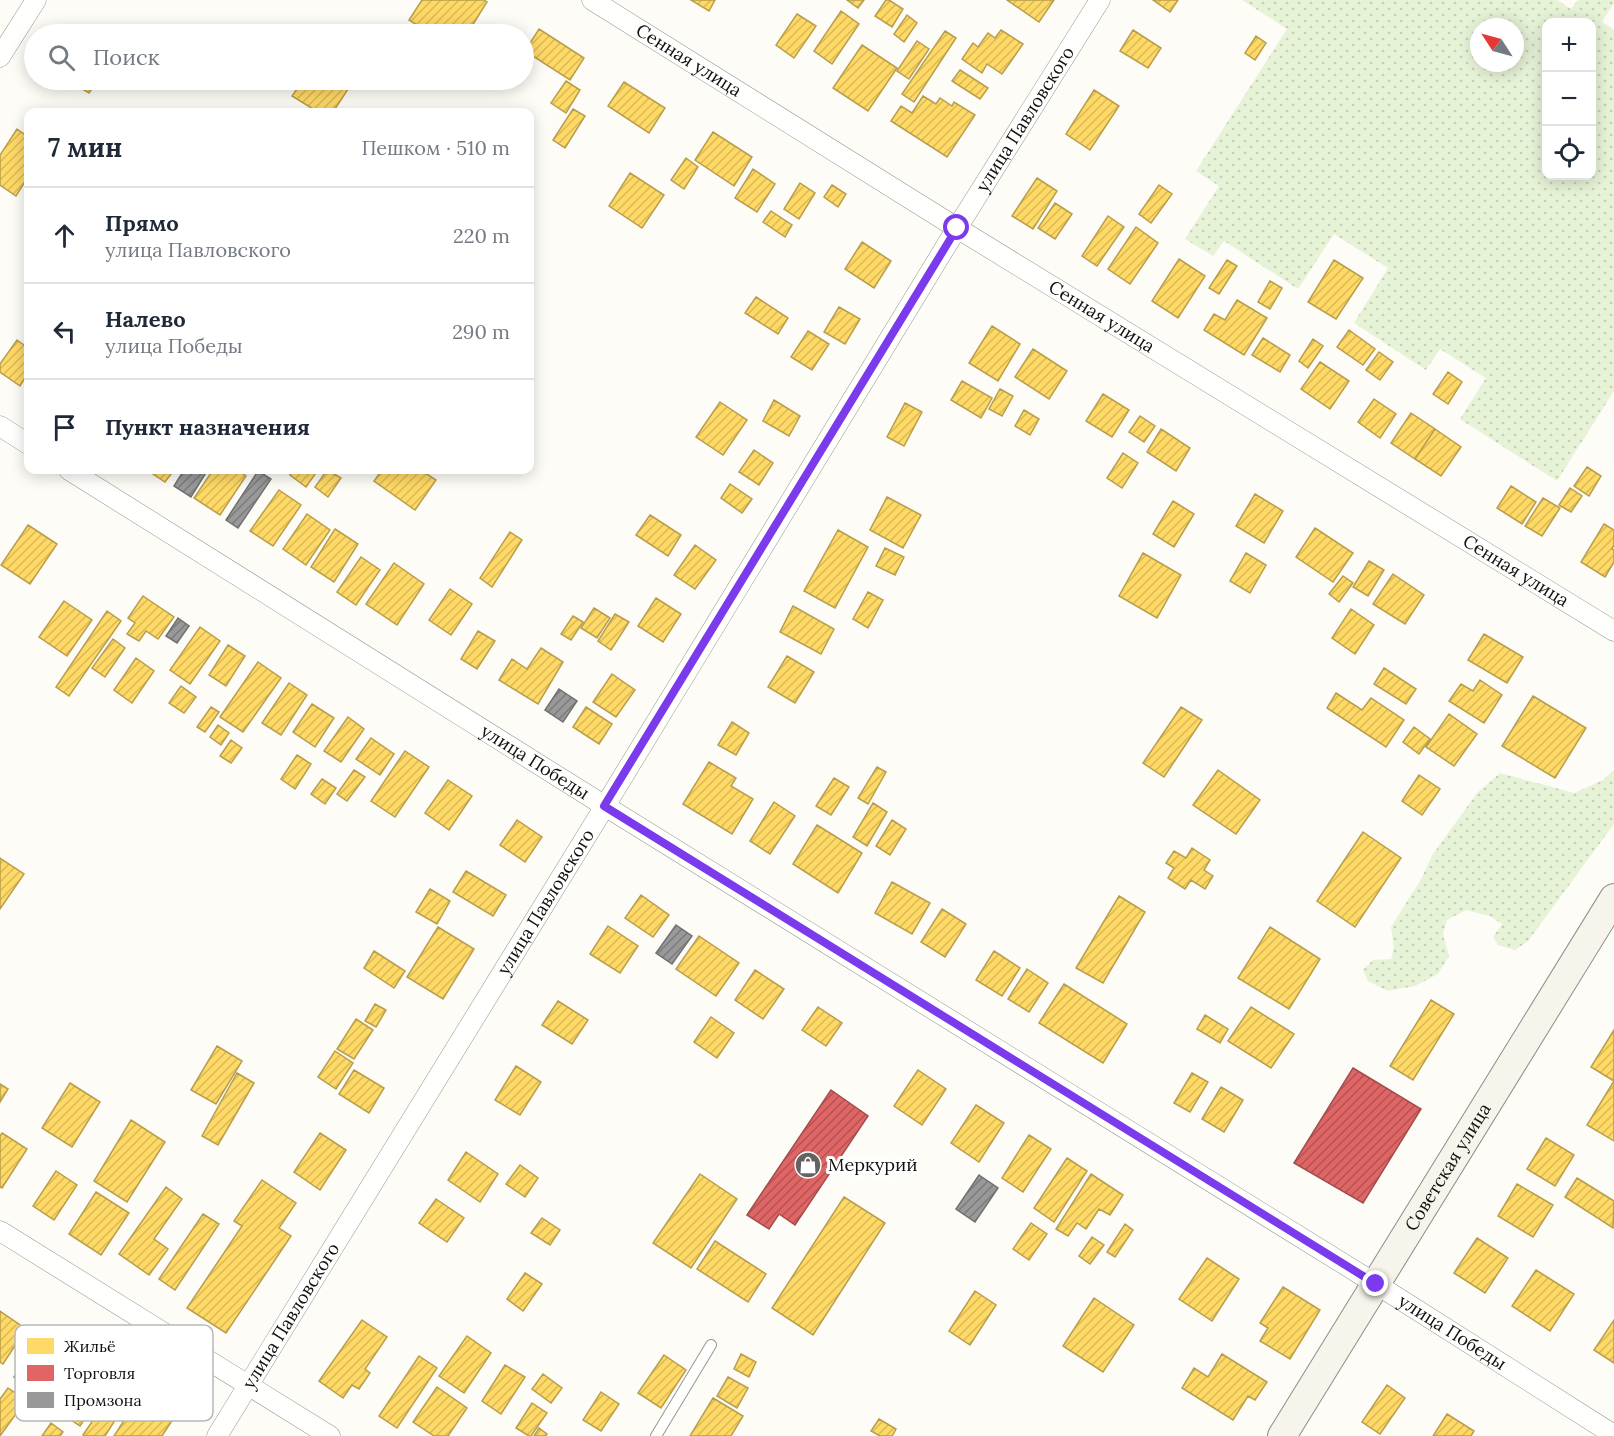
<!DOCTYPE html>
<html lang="ru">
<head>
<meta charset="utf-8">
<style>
	:root { --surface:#fff; --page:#f2f2f3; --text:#1f2937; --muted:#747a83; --line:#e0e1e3 }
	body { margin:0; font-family:Lora,serif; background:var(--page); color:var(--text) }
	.controls { position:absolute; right:18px; top:18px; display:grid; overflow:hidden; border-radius:12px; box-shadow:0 3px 15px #0003 }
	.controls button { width:54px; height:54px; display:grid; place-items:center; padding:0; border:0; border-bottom:2px solid var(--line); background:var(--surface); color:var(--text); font:30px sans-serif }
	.compass { position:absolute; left:1470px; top:18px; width:54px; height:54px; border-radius:50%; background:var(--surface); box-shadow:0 3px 15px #0003; rotate:306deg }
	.stop { position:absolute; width:18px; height:18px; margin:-14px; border:4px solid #7c3aed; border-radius:50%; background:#fff }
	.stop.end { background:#7c3aed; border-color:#fff; box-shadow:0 2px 6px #0008 }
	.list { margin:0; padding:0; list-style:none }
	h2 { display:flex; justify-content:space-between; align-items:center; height:78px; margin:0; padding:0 24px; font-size:26px }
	h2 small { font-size:20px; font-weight:400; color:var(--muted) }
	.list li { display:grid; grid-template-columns:39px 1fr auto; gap:18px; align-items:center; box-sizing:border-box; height:96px; padding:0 24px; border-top:2px solid var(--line) }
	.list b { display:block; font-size:22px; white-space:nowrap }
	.list p { margin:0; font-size:20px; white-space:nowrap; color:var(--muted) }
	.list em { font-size:20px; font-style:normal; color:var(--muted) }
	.icon { flex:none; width:33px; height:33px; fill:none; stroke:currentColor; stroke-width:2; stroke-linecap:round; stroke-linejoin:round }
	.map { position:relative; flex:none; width:1614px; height:1436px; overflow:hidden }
	.search { position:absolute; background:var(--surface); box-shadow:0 3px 15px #0003; left:24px; top:24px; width:510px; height:66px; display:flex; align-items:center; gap:15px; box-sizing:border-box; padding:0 21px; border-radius:33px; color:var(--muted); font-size:22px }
	.panel { position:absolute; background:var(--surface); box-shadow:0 3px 15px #0003; left:24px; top:108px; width:510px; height:366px; border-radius:12px }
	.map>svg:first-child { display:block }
	.green { fill:url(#green-dots); fill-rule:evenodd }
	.homes { fill:url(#homes-hatch); stroke:#b89d4c; stroke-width:1.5 }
	.shops { fill:url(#shops-hatch); stroke:#a24c4c; stroke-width:1.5 }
	.industry { fill:url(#industry-hatch); stroke:#707070; stroke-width:1.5 }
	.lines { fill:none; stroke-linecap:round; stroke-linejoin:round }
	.lane-casing { stroke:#979795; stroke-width:12 }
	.street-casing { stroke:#979795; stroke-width:21 }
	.secondary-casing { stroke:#8e8d8b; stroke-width:30 }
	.lane { stroke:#fffffe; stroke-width:10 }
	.street { stroke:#fffffe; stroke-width:20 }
	.secondary { stroke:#f6f4eb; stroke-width:28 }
	.route { stroke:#7c3aed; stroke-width:8 }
	.labels { text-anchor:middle; stroke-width:6; stroke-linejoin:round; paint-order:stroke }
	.street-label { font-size:18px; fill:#111; stroke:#fff }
	.poi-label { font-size:18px; fill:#111; stroke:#fff; text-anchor:start }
	.key { fill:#fff; stroke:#b8b8b8; stroke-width:1.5 }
	.key-label { font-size:16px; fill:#111 }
</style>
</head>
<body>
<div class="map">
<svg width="1614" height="1436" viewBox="0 0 1614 1436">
	<defs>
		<pattern id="green-dots" width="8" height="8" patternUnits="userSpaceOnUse" patternTransform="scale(1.5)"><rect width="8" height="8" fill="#e7f3d7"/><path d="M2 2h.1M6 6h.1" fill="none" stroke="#c5cfb8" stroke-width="1.8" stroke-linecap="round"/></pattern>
		<pattern id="homes-hatch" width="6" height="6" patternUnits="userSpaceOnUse" patternTransform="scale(1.5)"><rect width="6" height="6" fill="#ffd966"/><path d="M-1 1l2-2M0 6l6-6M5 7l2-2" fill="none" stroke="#dab957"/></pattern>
		<pattern id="shops-hatch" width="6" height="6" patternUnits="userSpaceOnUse" patternTransform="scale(1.5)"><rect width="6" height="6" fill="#e06666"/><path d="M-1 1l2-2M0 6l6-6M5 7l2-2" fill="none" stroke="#b45353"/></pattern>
		<pattern id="industry-hatch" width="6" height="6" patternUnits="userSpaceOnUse" patternTransform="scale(1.5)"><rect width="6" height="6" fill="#999"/><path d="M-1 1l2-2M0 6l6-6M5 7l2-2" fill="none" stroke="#7b7b7b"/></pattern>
	</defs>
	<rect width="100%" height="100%" fill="#fdfcf7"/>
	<path class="green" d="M1242 0H1557L1571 9 1578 0H1614V3L1602 22 1614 30V391L1557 481 1460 419 1486 378 1440 349 1426 370 1354 323 1388 268 1334 234 1298 289 1224 241 1213 256 1185 239 1219 186 1196 171 1287 29ZM1546 22H1592V176H1546ZM1479 27H1515V63H1479Z
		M1614 770V824L1528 941 1515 950 1498 945 1493 937 1502 924 1490 916 1466 910 1447 920 1443 934 1449 956 1438 974 1415 986 1388 991 1368 981 1363 970 1373 960 1391 959 1394 948 1391 927 1420 881 1433 854 1477 793 1500 773 1574 793 1603 780Z"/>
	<path class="homes" d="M422 0H484L487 2 467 34H431L409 20Z
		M691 0H715L709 11Z
		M847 0H864L858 8Z
		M886 0H889L903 9 892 27 875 16Z
		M1007 0H1054L1039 22Z
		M1153 0H1178L1170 12Z
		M841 11 859 24 832 64 814 51Z
		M797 14 816 26 794 58 776 45Z
		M907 15 917 23 904 42 894 34Z
		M539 29 584 58 570 80 525 51Z
		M1001 30 1023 44 1002 74 987 64 982 73 962 59 973 43 978 47 988 33 995 38Z
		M1133 30 1161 48 1148 68 1120 51Z
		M945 31 956 38 914 102 902 94Z
		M1256 36 1266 43 1255 60 1245 53Z
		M917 41 929 49 909 79 897 71Z
		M862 45 897 68 868 111 833 88Z
		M960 70 988 88 980 99 952 81Z
		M67 80H98L89 93Z
		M303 80H354L333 112H318L292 96Z
		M566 81 580 90 566 113 551 103Z
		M624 82 665 108 649 133 608 106Z
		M1094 90 1119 106 1090 150 1066 134Z
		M923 96 936 104 940 98 952 106 954 102 975 115 947 157 891 121 901 106 912 113Z
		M573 109 585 116 565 148 553 140Z
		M17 129 28 137V177L16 196 0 185V155Z
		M713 132 752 157 734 186 695 160Z
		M686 158 698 167 684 189 671 180Z
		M753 169 775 184 757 212 735 198Z
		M630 173 664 195 642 228 609 206Z
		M1037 178 1057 191 1033 229 1012 216Z
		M800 183 815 193 799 219 784 209Z
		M832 185 846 194 838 207 824 197Z
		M1159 185 1172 194 1151 223 1139 214Z
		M1055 203 1072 214 1055 239 1038 228Z
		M771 211 792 225 785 237 763 222Z
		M1108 216 1124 227 1097 266 1082 256Z
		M1136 227 1158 243 1130 284 1108 269Z
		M862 242 891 261 874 288 845 269Z
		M1179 259 1205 276 1178 318 1152 301Z
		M1227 260 1237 266 1219 294 1209 288Z
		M1334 260 1363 278 1336 319 1308 302Z
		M1270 281 1282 288 1270 309 1258 302Z
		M756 297 788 318 778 334 745 313Z
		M1237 300 1267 318 1244 355 1204 330 1214 314 1225 320Z
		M839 307 860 319 845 344 824 332Z
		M992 326 1020 344 998 381 969 363Z
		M1349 330 1375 349 1363 365 1337 347Z
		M808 331 829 344 812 370 791 357Z
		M1263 338 1290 355 1280 372 1252 355Z
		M1313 339 1323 346 1308 368 1299 361Z
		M17 340 28 348V373L20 386 0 372V364Z
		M1033 349 1067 371 1049 399 1015 377Z
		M1379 352 1393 362 1380 380 1366 370Z
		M1320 362 1349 381 1330 409 1301 389Z
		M1448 372 1462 382 1448 404 1433 394Z
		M962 381 992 398 981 418 951 400Z
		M1000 389 1013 396 1002 416 989 409Z
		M1103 394 1129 410 1112 437 1086 421Z
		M1374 399 1396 414 1380 438 1358 422Z
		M774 400 800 416 789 436 763 421Z
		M720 402 747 420 723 455 696 437Z
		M905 403 922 412 904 446 887 437Z
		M1024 410 1039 419 1030 435 1015 426Z
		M1411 413 1435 429 1415 459 1391 443Z
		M1140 416 1155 426 1144 442 1129 432Z
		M1161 429 1190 448 1176 471 1147 452Z
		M1435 429 1461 447 1441 476 1415 459Z
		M754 450 773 463 759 485 739 472Z
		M1123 453 1138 463 1122 488 1107 478Z
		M1587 467 1601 476 1589 496 1574 486Z
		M147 470H174L165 482Z
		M213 470H237L246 476 220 515 194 498Z
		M294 470H318L306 487 290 475Z
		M327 470 341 478 328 497 315 487Z
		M382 470H423L422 471 436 480 415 510 374 481Z
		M730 484 752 499 742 513 721 498Z
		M1511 486 1536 502 1522 524 1497 508Z
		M1570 488 1582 496 1571 512 1559 505Z
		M279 490 301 505 273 546 250 531Z
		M1255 494 1283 511 1264 543 1236 526Z
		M887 497 921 515 903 548 870 530Z
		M1543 498 1560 508 1542 536 1525 526Z
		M1173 501 1194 514 1174 547 1153 534Z
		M307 514 330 530 306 565 283 549Z
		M650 515 681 535 668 556 636 535Z
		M1604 524 1614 530V545L1612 549 1614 550V562L1605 577 1581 562Z
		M28 525 57 544 30 584 1 565Z
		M1315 528 1353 553 1333 582 1296 557Z
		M335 529 358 544 334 582 311 567Z
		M838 530 868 547 835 608 804 591Z
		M510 532 522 540 492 587 480 578Z
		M695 545 716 560 695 589 674 575Z
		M885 548 904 557 895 575 876 566Z
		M1143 553 1181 575 1157 618 1119 596Z
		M1246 553 1266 565 1250 593 1230 581Z
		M361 557 380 570 356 605 337 592Z
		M1369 561 1384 570 1368 596 1353 587Z
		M394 563 424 584 397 625 366 604Z
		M1393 574 1424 595 1405 624 1373 604Z
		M1343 576 1353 583 1339 602 1329 594Z
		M450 589 472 604 451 635 429 620Z
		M868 592 883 600 868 628 853 619Z
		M143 596 174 617 158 639 146 631 139 641 127 634 135 623 128 618Z
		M656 598 681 614 663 642 638 626Z
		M64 601 92 620 67 656 39 637Z
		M793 606 834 629 821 654 780 632Z
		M594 608 610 618 597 638 581 628Z
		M1351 609 1374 625 1355 654 1332 638Z
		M107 611 121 621 69 696 56 687Z
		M615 614 629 622 611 650 598 641Z
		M573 616 583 622 571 640 561 634Z
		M200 627 220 641 190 684 170 670Z
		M478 631 495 641 477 669 461 659Z
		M1484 634 1523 657 1507 683 1468 660Z
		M113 639 125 648 105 677 92 668Z
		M228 645 245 656 226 686 209 675Z
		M541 648 563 662 538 704 499 680 512 659 527 669Z
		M787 656 814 672 795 703 768 687Z
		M136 658 154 671 132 703 114 690Z
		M258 662 281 678 243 732 220 717Z
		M1384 668 1416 689 1406 704 1374 684Z
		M612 674 635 690 616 717 593 702Z
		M1480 680 1502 695 1484 723 1449 701 1461 684 1473 691Z
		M289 683 307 695 281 735 262 723Z
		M181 686 196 697 184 713 169 703Z
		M1336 693 1362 710 1371 698 1404 720 1386 747 1327 708Z
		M1533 696 1586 728 1555 778 1502 746Z
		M312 704 334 718 315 747 293 732Z
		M211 707 219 712 205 732 197 727Z
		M586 707 612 724 599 744 573 727Z
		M1181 707 1202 720 1164 777 1143 763Z
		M1449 714 1477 734 1454 766 1426 747Z
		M348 717 364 729 341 762 324 751Z
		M732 722 749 733 736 755 718 745Z
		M218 725 229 733 221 745 210 737Z
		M1414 727 1430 739 1419 754 1403 742Z
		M371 738 394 754 380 775 356 759Z
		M231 740 242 748 231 763 220 756Z
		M405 751 429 767 395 817 371 801Z
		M297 755 311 764 295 789 281 779Z
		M709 762 736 778 731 786 753 799 732 834 683 804Z
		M877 767 886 772 868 804 858 798Z
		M354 770 365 777 347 801 337 794Z
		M1218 770 1260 800 1236 834 1193 805Z
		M1419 775 1440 789 1422 815 1402 801Z
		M834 778 849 787 831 815 816 806Z
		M322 779 336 788 325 804 311 794Z
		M448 780 472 796 449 830 425 813Z
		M774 802 795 816 770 854 750 841Z
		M873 803 887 812 867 846 853 837Z
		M517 820 542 837 525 862 500 845Z
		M892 820 906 829 890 855 876 846Z
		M817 825 862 853 838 893 793 864Z
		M1363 832 1401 858 1355 927 1317 901Z
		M1192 848 1210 860 1204 870 1213 876 1205 889 1191 880 1185 889 1168 878 1174 868 1166 863 1174 851 1186 858Z
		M0 858 24 874 0 909Z
		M466 871 506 895 493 916 453 892Z
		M892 882 930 903 912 934 875 913Z
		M430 889 450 901 437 924 416 912Z
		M641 895 669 915 653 937 625 918Z
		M1119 896 1145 912 1103 983 1076 968Z
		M942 909 966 924 945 957 921 942Z
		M608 926 638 946 620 973 590 954Z
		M438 927 474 949 443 999 407 977Z
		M1270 927 1320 959 1289 1009 1238 978Z
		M699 936 739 963 716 996 676 969Z
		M374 951 405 971 394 988 364 968Z
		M994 951 1020 968 1002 996 976 980Z
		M1027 969 1048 983 1029 1012 1008 999Z
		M755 970 784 989 763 1019 735 1000Z
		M1064 984 1127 1024 1103 1063 1039 1023Z
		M1431 1000 1454 1014 1413 1080 1390 1066Z
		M558 1001 588 1020 572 1044 542 1025Z
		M375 1004 386 1010 376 1027 365 1021Z
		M818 1007 842 1023 826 1046 802 1030Z
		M1251 1007 1294 1034 1271 1068 1228 1041Z
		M1205 1015 1228 1029 1220 1043 1197 1029Z
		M711 1017 734 1033 717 1058 694 1042Z
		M356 1019 373 1030 354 1059 337 1049Z
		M1614 1030V1141L1587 1125 1614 1081 1591 1067Z
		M217 1046 242 1061 216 1104 191 1090Z
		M335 1051 353 1063 336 1089 318 1077Z
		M516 1066 541 1082 520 1115 495 1100Z
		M354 1070 384 1088 369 1113 339 1094Z
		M918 1070 946 1089 922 1125 894 1106Z
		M237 1073 254 1083 218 1145 202 1136Z
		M1192 1073 1208 1082 1190 1112 1174 1103Z
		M70 1083 100 1102 72 1147 42 1128Z
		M0 1084 8 1089 0 1102Z
		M1221 1087 1243 1100 1224 1132 1202 1119Z
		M976 1105 1004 1123 979 1162 951 1143Z
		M131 1120 165 1142 127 1202 94 1181Z
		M2 1133 27 1149 2 1188 0 1187V1136Z
		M320 1133 346 1150 320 1190 294 1172Z
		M1029 1135 1051 1149 1023 1192 1002 1178Z
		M1546 1138 1574 1155 1555 1186 1527 1169Z
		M466 1152 498 1174 480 1202 448 1180Z
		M1067 1158 1087 1171 1054 1222 1034 1208Z
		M520 1165 538 1178 525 1197 506 1184Z
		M56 1171 77 1185 54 1220 33 1206Z
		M700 1174 737 1199 691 1268 653 1243Z
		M1091 1174 1123 1195 1110 1215 1099 1209 1086 1229 1077 1223 1068 1236 1056 1229Z
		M1577 1178 1614 1201 1613 1228 1565 1197Z
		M262 1180 296 1203 279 1228 291 1236 226 1333 187 1308 242 1226 234 1221Z
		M1517 1184 1553 1205 1533 1237 1498 1216Z
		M166 1187 182 1199 154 1239 168 1249 149 1275 119 1254Z
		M96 1192 129 1213 101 1255 69 1234Z
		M844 1197 885 1223 813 1335 772 1308Z
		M436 1199 464 1218 447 1242 419 1223Z
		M203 1214 219 1224 175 1290 159 1279Z
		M542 1218 560 1230 550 1245 531 1233Z
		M1031 1223 1047 1234 1029 1260 1013 1249Z
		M1125 1224 1133 1230 1115 1257 1107 1252Z
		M1092 1237 1104 1245 1090 1264 1079 1256Z
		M1477 1238 1508 1258 1485 1293 1454 1273Z
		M715 1241 766 1274 748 1302 697 1269Z
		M1207 1258 1239 1279 1212 1321 1179 1299Z
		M1536 1270 1574 1294 1550 1331 1512 1306Z
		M525 1273 542 1284 523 1311 507 1299Z
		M1283 1287 1320 1310 1290 1359 1260 1341 1268 1328 1260 1323Z
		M975 1291 996 1305 970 1345 949 1331Z
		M1094 1298 1134 1325 1103 1372 1063 1346Z
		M0 1311 26 1329 3 1364 0 1362Z
		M362 1320 387 1337 365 1369 370 1373 359 1389 352 1385 343 1398 319 1381Z
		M1614 1320V1363L1594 1350Z
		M467 1336 491 1353 464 1393 439 1376Z
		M741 1354 756 1362 749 1377 734 1369Z
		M1222 1354 1267 1382 1255 1400 1248 1396 1233 1420 1182 1388 1194 1368 1208 1377Z
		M664 1355 686 1370 661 1408 638 1393Z
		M419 1356 437 1368 397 1428 379 1416Z
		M93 1363 113 1378 80 1426 59 1412Z
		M505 1365 525 1377 501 1414 482 1401Z
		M543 1374 562 1388 551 1403 532 1389Z
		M728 1377 748 1388 737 1408 717 1396Z
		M1387 1385 1405 1398 1380 1434 1362 1422Z
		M437 1387 467 1408 448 1436H434L413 1422Z
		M8 1388 26 1400 0 1436V1399Z
		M601 1392 619 1404 601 1431 583 1420Z
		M141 1394 175 1416 162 1436H114Z
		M713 1398 743 1416 731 1436H690Z
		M532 1403 547 1413 531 1436H529L516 1428Z
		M104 1404 119 1414 105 1436H84L83 1435Z
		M1447 1414 1474 1431 1471 1436H1433Z
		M879 1419 896 1429 892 1436H880L871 1431Z
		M51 1423 63 1432 60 1436H42Z
		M539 1428 547 1434 546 1436H534Z"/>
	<path class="shops" d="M1353 1068 1421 1109 1363 1203 1294 1163Z
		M831 1090 868 1116 795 1225 779 1214 769 1229 747 1215Z"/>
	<path class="industry" d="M184 470 191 474 193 470H205L207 471 191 497 174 486Z
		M258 471 271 479 238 528 226 520Z
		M178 618 189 626 177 643 166 636Z
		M559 689 577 701 563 722 545 710Z
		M676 925 692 936 672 964 656 953Z
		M979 1175 998 1188 975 1222 956 1209Z
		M40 1338 56 1348 31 1388 14 1377Z"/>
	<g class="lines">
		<defs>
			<path id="lane" d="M656 1436 711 1345"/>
			<g id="street">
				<path id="s1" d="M592 0 957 228 1614 631"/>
				<path d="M0 57 36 0"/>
				<path d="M0 426 28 444"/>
				<path id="s2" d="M69 470 605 806 1376 1284 1614 1435"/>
				<path d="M0 1231 330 1436"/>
				<path id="s3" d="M217 1436 605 806 957 228 1100 0"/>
			</g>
			<g id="secondary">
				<path id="s4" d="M1282 1436 1614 898"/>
			</g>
		</defs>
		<use href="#lane" class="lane-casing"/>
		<use href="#street" class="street-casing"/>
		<use href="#secondary" class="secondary-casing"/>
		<use href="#lane" class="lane"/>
		<use href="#street" class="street"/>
		<use href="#secondary" class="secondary"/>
	</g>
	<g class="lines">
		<path class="route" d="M957 228 604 806 1376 1284"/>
	</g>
	<defs>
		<symbol id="shop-disc" viewBox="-11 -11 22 22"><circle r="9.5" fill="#646362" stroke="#fff"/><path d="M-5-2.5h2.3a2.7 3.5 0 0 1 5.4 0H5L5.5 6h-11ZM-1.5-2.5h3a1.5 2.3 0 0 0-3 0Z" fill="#fff"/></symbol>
	</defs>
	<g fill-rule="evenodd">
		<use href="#shop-disc" x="793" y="1150" width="30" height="30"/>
	</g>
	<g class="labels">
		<g class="street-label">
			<text dy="6" stroke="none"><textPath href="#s1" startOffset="114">Сенная улица</textPath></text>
			<text dy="6" stroke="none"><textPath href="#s3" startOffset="1545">улица Павловского</textPath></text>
			<text dy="6" stroke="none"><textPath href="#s1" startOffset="600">Сенная улица</textPath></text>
			<text dy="6" stroke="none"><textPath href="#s1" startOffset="1086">Сенная улица</textPath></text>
			<text dy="6" stroke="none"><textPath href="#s2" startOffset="550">улица Победы</textPath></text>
			<text dy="6" stroke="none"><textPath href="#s3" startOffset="627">улица Павловского</textPath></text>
			<text dy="6" stroke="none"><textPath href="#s4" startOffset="316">Советская улица</textPath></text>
			<text dy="6" stroke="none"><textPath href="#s3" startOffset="141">улица Павловского</textPath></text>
			<text dy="6" stroke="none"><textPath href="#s2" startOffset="1630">улица Победы</textPath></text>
		</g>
		<g class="poi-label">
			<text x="828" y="1171">Меркурий</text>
		</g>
	</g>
	<rect x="15" y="1325" width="198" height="96" rx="9" class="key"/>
	<rect x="27" y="1338" width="27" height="16" fill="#ffd966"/>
	<rect x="27" y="1365" width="27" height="16" fill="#e06666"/>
	<rect x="27" y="1392" width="27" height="16" fill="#999"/>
	<g class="key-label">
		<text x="64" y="1352">Жильё</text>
		<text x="64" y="1379">Торговля</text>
		<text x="64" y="1406">Промзона</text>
	</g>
</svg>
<div class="controls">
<button>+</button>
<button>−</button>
<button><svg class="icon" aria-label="locate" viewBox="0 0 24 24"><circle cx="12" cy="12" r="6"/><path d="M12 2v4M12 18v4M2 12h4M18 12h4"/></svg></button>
</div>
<svg class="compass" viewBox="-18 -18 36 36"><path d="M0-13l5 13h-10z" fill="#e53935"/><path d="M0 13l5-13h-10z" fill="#747a83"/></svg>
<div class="stop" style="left:957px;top:228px"></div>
<div class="stop end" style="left:1376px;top:1284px"></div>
<div class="search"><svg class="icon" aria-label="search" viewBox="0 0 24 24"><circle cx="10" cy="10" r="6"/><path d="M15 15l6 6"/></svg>Поиск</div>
<section class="panel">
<h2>7 мин<small>Пешком · 510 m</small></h2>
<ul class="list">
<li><svg class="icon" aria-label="ahead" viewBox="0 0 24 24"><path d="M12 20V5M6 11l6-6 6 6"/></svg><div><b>Прямо</b><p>улица Павловского</p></div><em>220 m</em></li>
<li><svg class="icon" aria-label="left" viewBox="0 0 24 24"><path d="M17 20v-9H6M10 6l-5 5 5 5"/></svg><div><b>Налево</b><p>улица Победы</p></div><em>290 m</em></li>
<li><svg class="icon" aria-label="arrive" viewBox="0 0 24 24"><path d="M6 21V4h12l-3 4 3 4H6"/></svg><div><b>Пункт назначения</b></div></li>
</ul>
</section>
</div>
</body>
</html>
